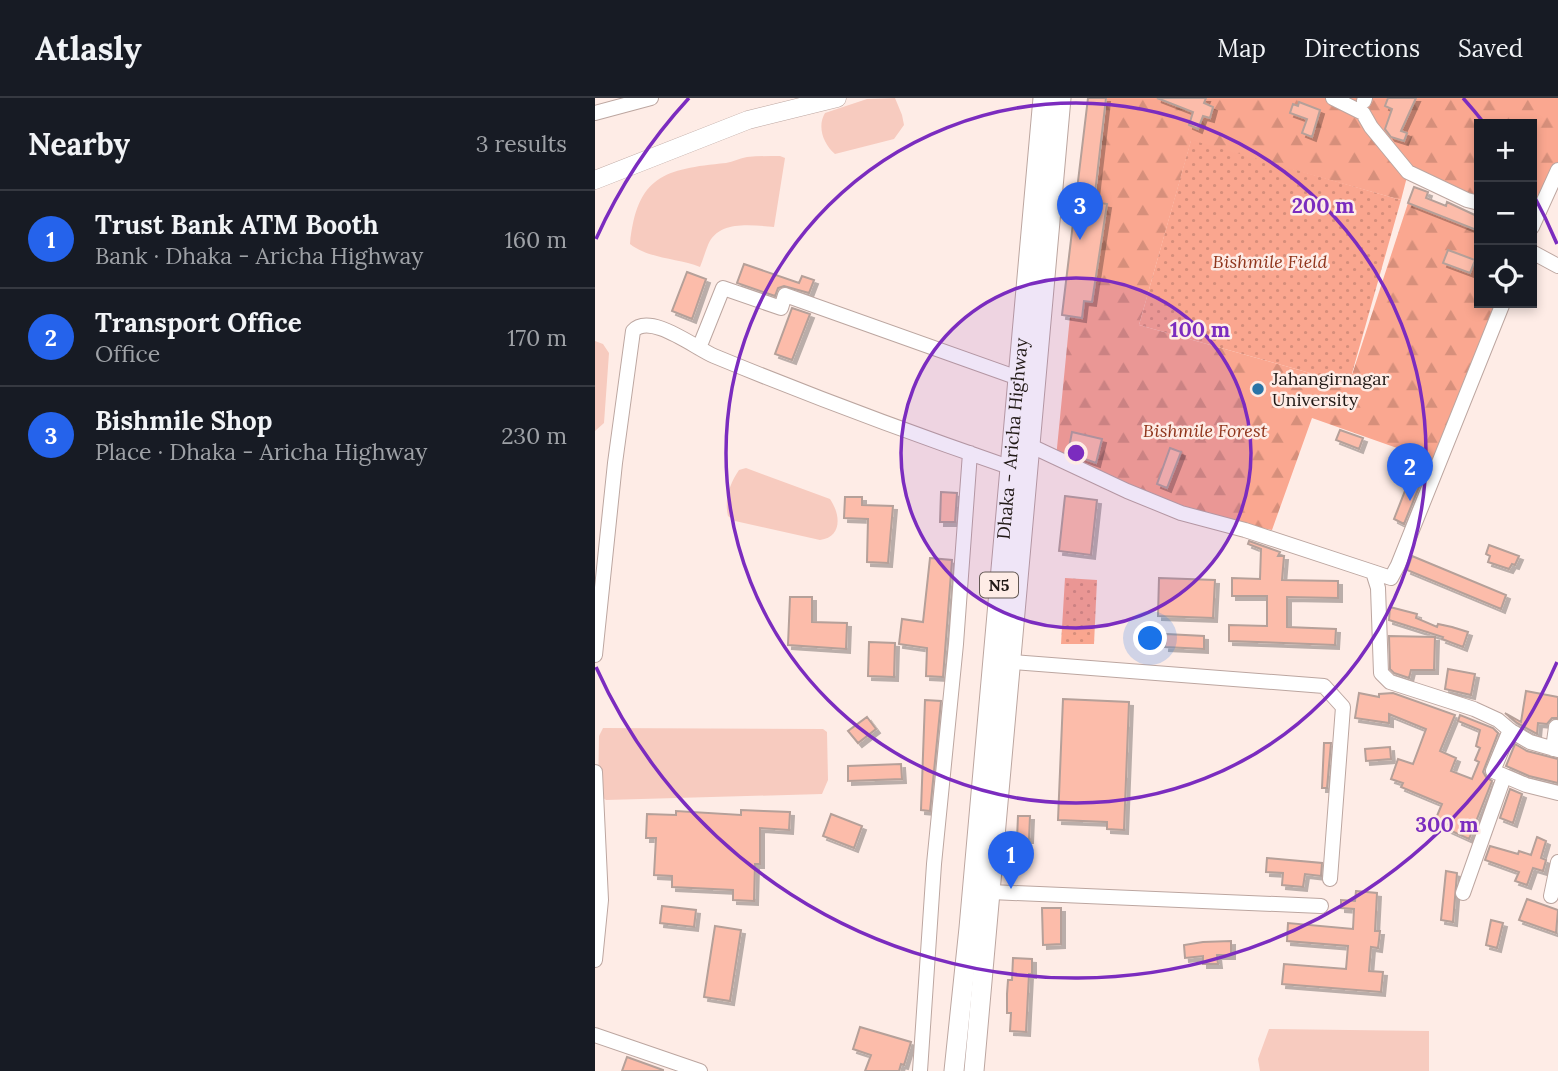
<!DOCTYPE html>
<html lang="en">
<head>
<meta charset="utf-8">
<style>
	:root { --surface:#171b24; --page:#242831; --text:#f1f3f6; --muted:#9ea1a6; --line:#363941; --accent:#2563eb }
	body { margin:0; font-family:Lora,serif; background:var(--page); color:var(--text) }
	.controls { position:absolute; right:21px; top:21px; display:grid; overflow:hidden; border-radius:0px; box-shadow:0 4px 10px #0003 }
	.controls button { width:63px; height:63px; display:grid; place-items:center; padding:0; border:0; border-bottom:2px solid var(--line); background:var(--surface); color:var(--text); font:35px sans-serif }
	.you { position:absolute; left:556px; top:541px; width:24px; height:24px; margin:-18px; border:5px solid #fff; border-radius:50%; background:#1a73e8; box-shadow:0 0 0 10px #1a73e833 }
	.badge { display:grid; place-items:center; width:46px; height:46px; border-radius:50%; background:var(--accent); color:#fff; font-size:23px; font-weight:700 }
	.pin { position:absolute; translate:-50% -58px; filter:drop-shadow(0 2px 4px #0008) }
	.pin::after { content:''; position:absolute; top:37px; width:24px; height:21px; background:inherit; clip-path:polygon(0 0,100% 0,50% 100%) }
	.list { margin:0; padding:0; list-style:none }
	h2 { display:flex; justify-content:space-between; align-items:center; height:91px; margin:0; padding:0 28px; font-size:30px }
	h2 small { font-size:23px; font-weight:400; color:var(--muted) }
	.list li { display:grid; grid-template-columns:46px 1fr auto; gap:21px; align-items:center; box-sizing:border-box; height:98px; padding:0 28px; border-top:2px solid var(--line) }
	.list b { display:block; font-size:26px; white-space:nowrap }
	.list p { margin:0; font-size:23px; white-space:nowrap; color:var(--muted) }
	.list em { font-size:23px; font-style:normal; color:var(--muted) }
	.icon { flex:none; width:38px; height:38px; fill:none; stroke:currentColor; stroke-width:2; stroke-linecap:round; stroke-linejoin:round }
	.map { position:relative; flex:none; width:963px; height:973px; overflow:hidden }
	header { display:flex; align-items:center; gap:42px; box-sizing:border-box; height:98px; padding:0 35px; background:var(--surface); border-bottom:2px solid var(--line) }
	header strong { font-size:33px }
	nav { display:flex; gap:38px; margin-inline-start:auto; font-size:24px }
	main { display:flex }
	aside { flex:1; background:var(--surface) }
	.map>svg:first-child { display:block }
	.forest { fill:url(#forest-firs) }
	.park { fill:url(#park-dots) }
	.water { fill:#f7cbbf }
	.building { fill:#fcbcaa; stroke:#b5a099; stroke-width:2; filter:url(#shadow) }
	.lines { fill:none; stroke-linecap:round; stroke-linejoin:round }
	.minor-casing { stroke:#bca6a0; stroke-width:16 }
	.major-casing { stroke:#bca6a0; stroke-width:19 }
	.highway-casing { stroke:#bca6a0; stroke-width:21 }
	.minor { stroke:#fff; stroke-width:14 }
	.major { stroke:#fff; stroke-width:18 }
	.highway { stroke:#fff; stroke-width:19 }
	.ring { fill:none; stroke:#7b2cbf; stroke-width:3.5 }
	.poi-dot { fill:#2b74a7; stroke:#feece6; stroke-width:2.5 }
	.labels { text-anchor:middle; stroke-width:5; stroke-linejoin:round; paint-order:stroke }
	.shield { fill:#feece6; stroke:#635854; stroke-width:2 }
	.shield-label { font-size:16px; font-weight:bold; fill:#211916 }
	.park-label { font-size:18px; font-style:italic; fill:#90361d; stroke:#feece6 }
	.poi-label { font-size:18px; fill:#211916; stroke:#feece6; text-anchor:start }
	.street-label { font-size:18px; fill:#211916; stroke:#feece6 }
	.centre { fill:#7b2cbf; stroke:#feece6; stroke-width:3.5 }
	.ring-label { font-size:21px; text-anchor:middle; font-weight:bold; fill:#7b2cbf; stroke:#feece6; stroke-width:5; stroke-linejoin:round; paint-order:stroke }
</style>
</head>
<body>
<header>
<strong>Atlasly</strong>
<nav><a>Map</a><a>Directions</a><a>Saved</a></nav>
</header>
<main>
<aside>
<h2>Nearby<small>3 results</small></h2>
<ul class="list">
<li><span class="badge">1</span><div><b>Trust Bank ATM Booth</b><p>Bank · Dhaka - Aricha Highway</p></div><em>160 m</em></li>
<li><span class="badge">2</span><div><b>Transport Office</b><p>Office</p></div><em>170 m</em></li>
<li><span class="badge">3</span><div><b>Bishmile Shop</b><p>Place · Dhaka - Aricha Highway</p></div><em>230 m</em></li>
</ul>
</aside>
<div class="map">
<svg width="963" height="973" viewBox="0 0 963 973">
	<defs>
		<pattern id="forest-firs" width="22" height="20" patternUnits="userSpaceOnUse" patternTransform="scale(1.75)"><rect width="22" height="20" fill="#faa790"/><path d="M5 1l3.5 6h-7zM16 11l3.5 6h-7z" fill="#d68f7b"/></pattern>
		<pattern id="park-dots" width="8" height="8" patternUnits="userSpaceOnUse" patternTransform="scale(1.75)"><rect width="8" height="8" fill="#faa68f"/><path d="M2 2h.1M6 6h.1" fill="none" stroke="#d68e7b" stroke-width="1.8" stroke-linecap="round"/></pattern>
		<filter id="shadow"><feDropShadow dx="4" dy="4" stdDeviation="0" flood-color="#0004"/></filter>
	</defs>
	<rect width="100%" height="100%" fill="#feece6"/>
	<path class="forest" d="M512 0H793L790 8 812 18 821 0H963V72L937 124V26H884V105L813 75 806 102 596 43 544 227 754 286 813 105 884 134V205H908L842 369 819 356 717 320 677 432 586 415 461 360 475 218 487 219Z"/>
	<path class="park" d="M596 42 806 102 754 286 544 227Z
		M470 480 502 482 499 546H466Z"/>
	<path class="water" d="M300 0 307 17 309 27 299 41 240 56C228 46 222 28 230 15L272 1Z
		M185 58 190 60 179 129C156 127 123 122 113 147 110 154 108 162 105 169 83 160 54 161 35 146 42 78 69 71 131 65 138 64 145 60 152 59 163 58 174 58 185 58Z
		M0 243 8 246 14 255 9 325 0 333Z
		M151 370 235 401C246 417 247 439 225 442L140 423 133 418C129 402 135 385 144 372Z
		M8 630 228 631 232 634 233 682 227 696 11 702 3 696 4 638Z
		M674 931 834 933V973H665L663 961Z"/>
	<path class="building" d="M493 0H511L500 95V104L512 106 497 204 489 203 487 220 467 217Z
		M562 0H611L609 5 618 9 615 20 608 18 603 31 594 27 598 14Z
		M793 0H821L806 33 812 35 809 43 796 39 790 31 797 11 790 8Z
		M704 4 725 12 717 39 707 35 712 21 695 15 698 6 703 8Z
		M819 89 833 94 831 100 851 108 852 104 884 119V133L813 105Z
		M853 152 880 162 875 175 848 165Z
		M149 166 204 185 207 178 219 182 214 195 189 188 183 190 180 198 142 185Z
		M92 174 111 181 97 221 77 213Z
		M197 210 215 216 197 262 180 256Z
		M745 332 768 340 764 351 741 342Z
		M477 334 507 341 501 365 473 355Z
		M575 350 586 354 572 390 562 386Z
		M815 380 826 384 809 426 799 421Z
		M346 394 362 395 360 424H345Z
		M470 398 502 402 496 457 464 453Z
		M250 399H267V407L298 408 293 465 272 464 273 421 249 420Z
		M654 443 685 454 683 458H689L687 482 743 483V500L692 499V529L741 531 740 547 634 543V527L672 528V498H637V480L665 481 666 451 653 446Z
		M894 447 924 458 920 467 917 466 914 471 893 464 895 458 891 456Z
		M817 458 911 497 906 511 812 472Z
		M335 460 357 462 348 579 331 578 332 550 304 546 307 521 328 524Z
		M564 480 620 482 618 520 563 518Z
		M195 499H217V524L252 525 251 551 193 547Z
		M795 509 822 516 821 520 842 529 843 526 857 529 873 534 868 549 847 541 848 539 794 522Z
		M571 536 609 538V551L570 549Z
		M794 538 840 539 839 572H816L814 580 799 575 795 571Z
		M274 544 300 545 299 579 273 578Z
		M853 571 880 576 876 597 850 591Z
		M931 593 963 599V620H957L952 626 943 625 942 636 922 625 910 615 926 624Z
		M764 595 784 599V596L798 595 860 617 845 653 861 660 856 673 877 681 884 664 880 662 885 650 881 648 885 632 863 623 865 617 898 630 903 635 888 674 891 679 897 683 874 741 839 725 847 706 806 689 808 685 796 681 803 661 818 666 831 631 794 616V625L760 620Z
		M468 601 534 604 529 732 512 731V724L463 722Z
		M330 602 346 603 335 713 326 712Z
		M272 619 281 631 263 645 253 633Z
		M729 645H736L732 690H727Z
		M920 646 932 653 963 661V685L934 678 911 668Z
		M795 649 796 661 771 663 770 651Z
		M306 666 307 681 253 683V668Z
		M915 691 927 696 918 725 905 720Z
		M146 712 195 714 194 732 165 730V766H160L159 803 138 802V792L77 789V778L59 777 61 740H51L52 716 81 717V713L146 717Z
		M236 716 267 728 259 750 228 738Z
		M423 718H435L434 741H422Z
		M942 739 951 743 946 760 951 762 948 773 938 770 932 787 920 783 924 774 890 762 895 748 923 756 924 753 936 757Z
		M672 760 727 765 726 778 710 776 708 789 687 787 688 775 671 774Z
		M851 773 862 775 858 824 846 822Z
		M761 793 782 795 780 833H785L783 850 776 849 774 873 788 874 786 894 687 886 689 866 751 871 753 848 692 843 693 825 758 831 759 811 746 810V802L760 803Z
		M932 801 963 812 961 835 924 822Z
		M67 808 101 812 99 829 65 825Z
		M447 810H466V846L448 847Z
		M896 822 908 825 902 850 891 847Z
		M120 828 146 832 135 903 109 899Z
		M636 843V857H622L623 866H608V858L590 860 589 847 608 844Z
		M418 860 437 861V876H434L431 934 415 933 416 915H412V896L413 882H417Z
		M265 929 316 944 309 967 306 966 304 973H270L276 957 258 951Z
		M32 959 68 972V973H27Z"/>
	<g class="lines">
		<defs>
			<path id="minor" d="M738 0 768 15 776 29 813 74 872 102 884 105
				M769 3 770 0
				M0 15 56 0
				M937 129 963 72
				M937 154 963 168
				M104 250 128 190 186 210 190 197 423 280
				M436 348 532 393 586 415 650 432 778 474 783 490 786 575 795 584 879 611 903 622 916 633 935 644 963 652
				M778 474 796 480 803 467 908 205
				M0 557 20 365 38 233C55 214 100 250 119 258 216 298 315 335 414 369
				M417 564 729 588 748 609 735 781
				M915 632 898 673 931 687 963 695
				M958 651 961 629
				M0 674 6 802 0 862
				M396 794 726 808
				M868 795 909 679
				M956 798 963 764
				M0 937 105 973
				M325 973 339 766 361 546 375 355"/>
			<path id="major" d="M0 82 153 22 242 0"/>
			<g id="highway">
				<path id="s1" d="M359 973 374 830 448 0"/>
				<path d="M379 973 466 0"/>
			</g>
		</defs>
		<use href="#minor" class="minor-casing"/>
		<use href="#major" class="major-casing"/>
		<use href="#highway" class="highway-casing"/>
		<use href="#minor" class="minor"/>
		<use href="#major" class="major"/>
		<use href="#highway" class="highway"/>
	</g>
	<circle cx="481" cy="355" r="175" fill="#7b2cbf" fill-opacity=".12"/>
	<g class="ring">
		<circle cx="481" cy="355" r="175"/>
		<circle cx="481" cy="355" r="350"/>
		<path d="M962 564A525 525 0 0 1 1 569M1 141A525 525 0 0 1 94 0M868 0A525 525 0 0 1 889 25M938 96A525 525 0 0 1 962 146"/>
	</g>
	<circle class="poi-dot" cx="663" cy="291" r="7"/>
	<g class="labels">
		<rect class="shield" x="385" y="474.5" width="38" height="25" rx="5"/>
		<g class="shield-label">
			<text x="404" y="493">N5</text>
		</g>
		<g class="park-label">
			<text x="675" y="170">Bishmile Field</text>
			<text x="610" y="339">Bishmile Forest</text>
		</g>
		<g class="poi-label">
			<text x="677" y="287">Jahangirnagar<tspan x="677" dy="21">University</tspan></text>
		</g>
		<g class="street-label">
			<text dy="6" stroke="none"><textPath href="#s1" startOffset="635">Dhaka - Aricha Highway</textPath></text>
		</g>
	</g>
	<circle cx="481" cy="355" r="10" class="centre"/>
	<g class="ring-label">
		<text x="728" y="115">200 m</text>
		<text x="605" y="239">100 m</text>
		<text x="852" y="734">300 m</text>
	</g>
</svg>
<div class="controls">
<button>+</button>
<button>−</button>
<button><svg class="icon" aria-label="locate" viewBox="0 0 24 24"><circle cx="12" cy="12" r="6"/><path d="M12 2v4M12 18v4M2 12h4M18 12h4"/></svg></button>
</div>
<div class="you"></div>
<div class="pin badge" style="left:416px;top:791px">1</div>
<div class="pin badge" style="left:815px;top:403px">2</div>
<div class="pin badge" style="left:485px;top:142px">3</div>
</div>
</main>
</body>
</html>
